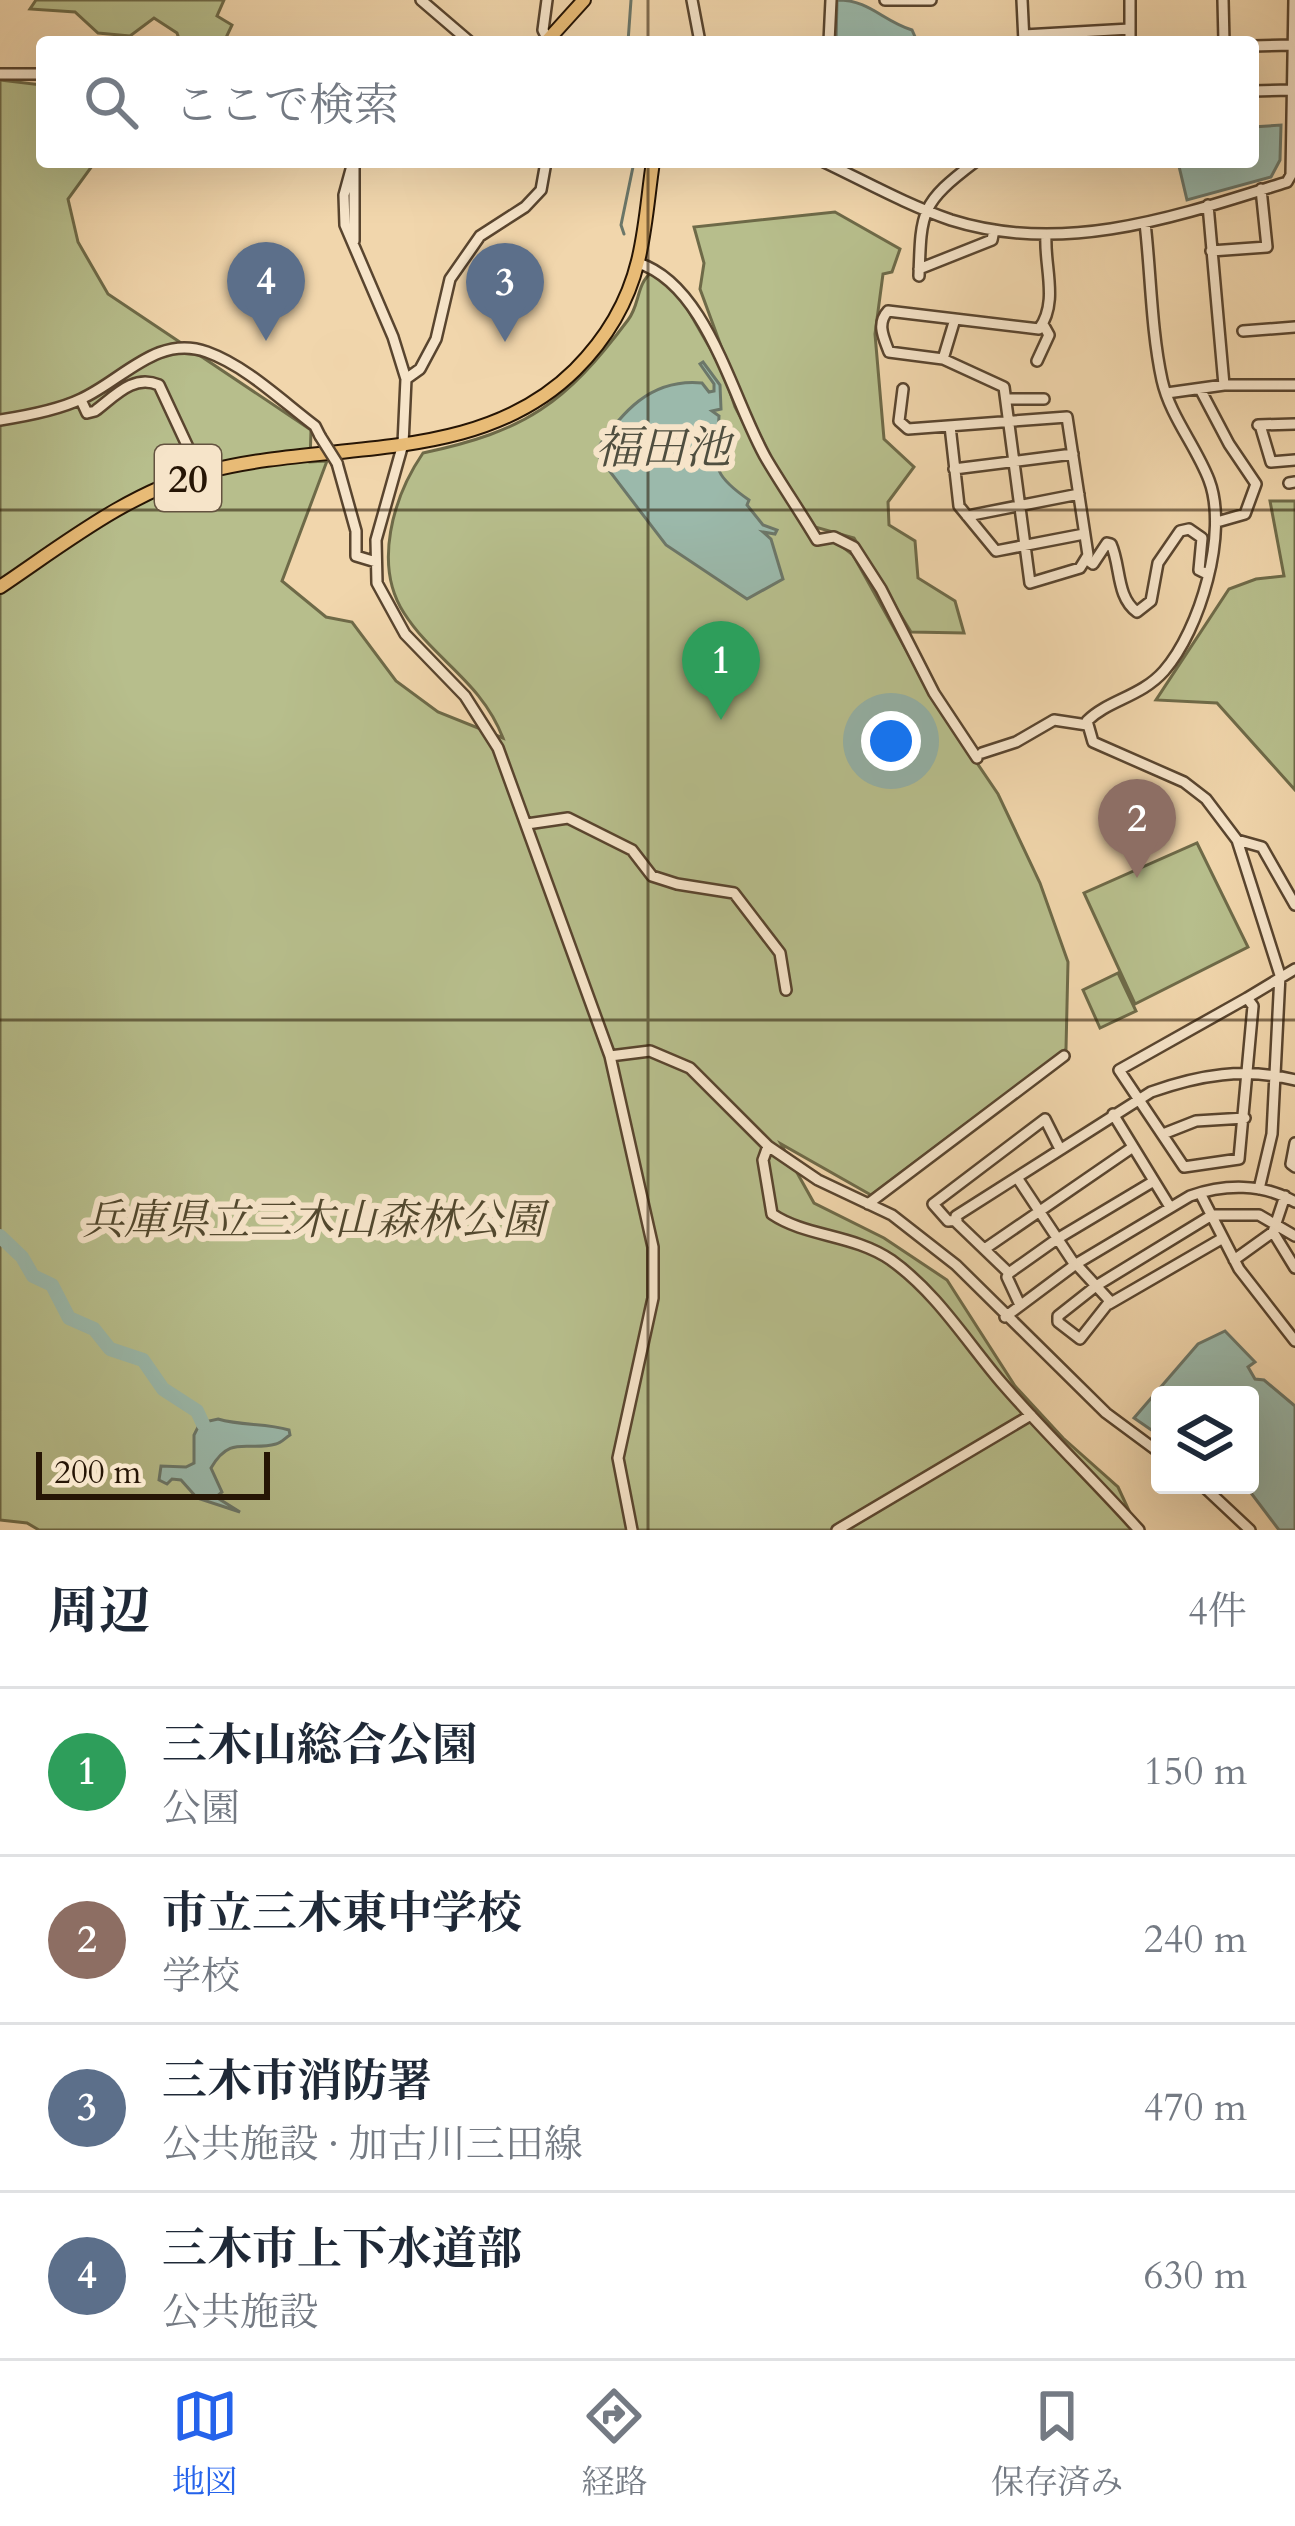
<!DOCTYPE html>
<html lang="ja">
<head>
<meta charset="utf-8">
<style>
	:root { --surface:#fff; --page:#f6f6f7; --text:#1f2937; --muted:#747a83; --line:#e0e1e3; --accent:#2563eb }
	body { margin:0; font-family:Cardo,"Noto Serif JP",serif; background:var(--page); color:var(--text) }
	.controls { position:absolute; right:36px; bottom:36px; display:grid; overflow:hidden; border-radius:12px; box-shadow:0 12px 48px #0002 }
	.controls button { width:108px; height:108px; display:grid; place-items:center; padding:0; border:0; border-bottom:3px solid var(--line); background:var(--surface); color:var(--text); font:60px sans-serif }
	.scale { position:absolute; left:36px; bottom:30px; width:234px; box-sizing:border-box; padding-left:12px; border:6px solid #261505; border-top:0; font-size:33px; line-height:42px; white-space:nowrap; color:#261505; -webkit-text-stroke:9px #f6e4c9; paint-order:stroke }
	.you { position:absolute; left:891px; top:741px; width:42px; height:42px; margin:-30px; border:9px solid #fff; border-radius:50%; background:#1a73e8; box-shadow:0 0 0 18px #1a73e833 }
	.badge { display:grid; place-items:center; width:78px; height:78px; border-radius:50%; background:var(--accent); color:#fff; font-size:39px; font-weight:700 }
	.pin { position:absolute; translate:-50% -99px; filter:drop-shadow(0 3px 6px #0008) }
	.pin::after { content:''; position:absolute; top:63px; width:42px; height:36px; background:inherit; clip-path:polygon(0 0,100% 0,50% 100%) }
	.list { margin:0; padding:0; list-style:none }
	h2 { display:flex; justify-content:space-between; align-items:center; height:156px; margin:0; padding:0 48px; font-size:51px }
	h2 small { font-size:39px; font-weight:400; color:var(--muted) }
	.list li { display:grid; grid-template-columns:78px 1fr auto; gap:36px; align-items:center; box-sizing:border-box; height:168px; padding:0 48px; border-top:3px solid var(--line) }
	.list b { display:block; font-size:45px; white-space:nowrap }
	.list p { margin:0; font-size:39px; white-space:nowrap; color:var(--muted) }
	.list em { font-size:39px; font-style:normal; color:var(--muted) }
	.icon { flex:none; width:66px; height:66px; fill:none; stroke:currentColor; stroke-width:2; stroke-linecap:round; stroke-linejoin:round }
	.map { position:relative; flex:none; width:1295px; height:1530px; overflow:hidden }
	.search { position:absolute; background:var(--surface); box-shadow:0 12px 48px #0002; left:36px; right:36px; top:36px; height:132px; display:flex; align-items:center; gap:30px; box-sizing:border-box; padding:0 42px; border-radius:12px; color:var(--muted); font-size:45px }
	.sheet { height:828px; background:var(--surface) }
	nav { display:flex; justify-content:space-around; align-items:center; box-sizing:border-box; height:168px; border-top:3px solid var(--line); background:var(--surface); font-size:33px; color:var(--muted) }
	nav a { display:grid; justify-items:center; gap:6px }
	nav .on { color:var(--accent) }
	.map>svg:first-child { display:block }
	.green { fill:#b7be8c; stroke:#6e6a48; stroke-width:3 }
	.water { fill:#9bb9ab; stroke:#6c7769; stroke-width:3 }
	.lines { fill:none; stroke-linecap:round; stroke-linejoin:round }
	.stream { stroke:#6c7769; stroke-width:3 }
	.river { stroke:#9bb9ab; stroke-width:14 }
	.minor-casing { stroke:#59452f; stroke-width:14 }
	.major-casing { stroke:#261505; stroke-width:16 }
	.minor { stroke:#f6e4c9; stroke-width:9 }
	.major { stroke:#e8bb76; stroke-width:12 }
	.minor-bridge-casing { stroke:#59452f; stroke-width:14; stroke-linecap:butt }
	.minor-bridge { stroke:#f6e4c9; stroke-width:9 }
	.grid { fill:none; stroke:#261505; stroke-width:3; stroke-opacity:0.55 }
	.labels { text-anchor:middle; stroke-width:12; stroke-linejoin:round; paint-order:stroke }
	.shield { fill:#f6e4c9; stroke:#645340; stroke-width:3 }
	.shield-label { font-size:39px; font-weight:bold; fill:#261505 }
	.park-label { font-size:42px; font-style:italic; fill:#52482e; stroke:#f6e4c9 }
	.water-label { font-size:45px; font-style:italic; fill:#4f4e3f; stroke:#f6e4c9 }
</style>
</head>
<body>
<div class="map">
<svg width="1295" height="1530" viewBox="0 0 1295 1530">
	<rect width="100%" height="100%" fill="#f1d6ac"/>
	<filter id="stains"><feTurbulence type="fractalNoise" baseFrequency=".00167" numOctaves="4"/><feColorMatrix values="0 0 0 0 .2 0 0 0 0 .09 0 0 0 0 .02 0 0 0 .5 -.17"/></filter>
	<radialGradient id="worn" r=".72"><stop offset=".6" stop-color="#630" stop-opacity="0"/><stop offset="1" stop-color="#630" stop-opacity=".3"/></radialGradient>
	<path class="green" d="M36 0H224L217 16 232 25 224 42H180L177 33 154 18 130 36 98 33 75 12 30 9Z
		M0 80 42 85V162H95L68 199 78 242 108 294 311 430 310 462 327 461 282 581 326 617 352 622 396 681 438 712 503 738C481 681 434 660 404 613 373 565 393 497 423 453 526 431 565 404 628 320 640 305 636 284 652 272L680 296 723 371 735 407 765 464 815 542 835 541 853 555 933 698 998 794 1040 883 1068 962 1066 1049 871 1195 781 1144 814 1203 884 1238 947 1280 1015 1386 1063 1438 1118 1487 1138 1530H39L27 1523 0 1520Z
		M835 212 900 249 892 272 883 274 875 334 884 439 914 467 888 502 889 525 915 541 918 578 955 601 964 633 911 632 854 538 815 527 771 458 735 384 700 289 704 263 694 227Z
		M1270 501H1295V790L1217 703 1156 700 1229 589 1256 579 1284 576Z
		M1197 843 1248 947 1135 1004 1084 893Z
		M1118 973 1136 1011 1100 1028 1083 990Z"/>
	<path class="water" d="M837 0C870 0 881 20 912 30L916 39 836 42Z
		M1281 125 1280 160 1271 177 1187 200 1178 162H1253V127Z
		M703 362 720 385 721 409 712 411 719 416C717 465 707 471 749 500L747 505 763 525 777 530 775 534 763 532 771 539 783 579 747 599 666 545 595 452C621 413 650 378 702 383L709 392 714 391V384L700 364Z
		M1225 1331 1255 1362 1248 1367 1255 1379 1264 1380 1295 1406V1530H1279L1245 1485H1250V1395H1160V1436L1134 1418 1198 1344Z
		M218 1419C242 1426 266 1423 289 1430L290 1435C285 1438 281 1443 276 1444 247 1452 231 1434 211 1468L222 1492 216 1497 240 1512 197 1498 181 1480 172 1479 167 1484 159 1480 161 1466 186 1467 194 1463V1435L200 1423Z"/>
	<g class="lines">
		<path class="stream" d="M628 42 631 0
			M624 234 621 225 634 162"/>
		<path class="river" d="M0 1236 22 1257 33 1276 52 1285 69 1318 94 1329 110 1349 143 1360 163 1389 197 1411 203 1424"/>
		<defs>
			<path id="minor" d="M421 0 470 42
				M547 0 543 30 548 40
				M692 0 700 42
				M885 0H931
				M1022 0 1024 42
				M1223 0 1224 42
				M1024 35 1130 29
				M829 42 831 0
				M1130 42V0
				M1253 46 1293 45
				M0 74H42
				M1253 91 1291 90
				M353 162 344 195 345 225 393 337 406 379 403 444 376 540 377 583 405 634 465 696 498 748 610 1056 653 1247V1298L618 1458 632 1530
				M824 162C866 182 907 205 951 220 1065 256 1178 216 1287 182L1291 175 1294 0
				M354 167V241
				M1208 205 1224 385
				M1145 223C1151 274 1151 329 1162 380 1170 416 1196 446 1209 480 1229 532 1200 630 1164 671 1141 697 1108 700 1087 721L1093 742 1184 782 1206 799 1237 840 1280 975 1272 1134 1259 1189
				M1211 251 1267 247 1261 189
				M638 263C708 285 733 402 767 460 783 487 801 513 817 540L834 537 854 547 881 589 934 693 977 758
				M919 269 992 240 994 230
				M919 276C921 210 921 203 975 162
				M1243 331 1295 327
				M943 359 955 319
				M1037 361 1049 335 1044 326
				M406 379 420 369 436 339 450 279 480 236 525 207 541 190 546 162
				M903 389 899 421 908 429 1067 417 1088 555 1080 568 1030 583C1021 518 1013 452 1004 387L943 359 889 352C884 338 876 324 888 311L1039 329C1059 302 1044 266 1046 236
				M1200 389 1229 444 1256 484 1245 514 1217 522
				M1167 393 1224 385H1295
				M1006 399H1044
				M81 400 87 413 95 411C115 396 133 374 159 385L200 473
				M0 420C26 416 58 410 81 399 123 380 157 334 207 352 246 366 282 401 315 426L320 436
				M1258 425 1295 424
				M1260 425 1271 462 1295 460
				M950 426 959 506 996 551 1084 534
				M337 463 356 531V556L376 562
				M954 469 1073 454
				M1289 483 1295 482
				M967 516 1079 494
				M1086 559 1093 564 1107 543 1111 544C1121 566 1116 597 1137 612L1151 601 1158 563 1180 531 1189 529 1202 538 1199 570 1207 574
				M982 753 1016 742 1054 720 1087 725
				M527 824 568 818 632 850 652 876 677 884 734 893 780 953 786 990
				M1237 840 1262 847 1295 905
				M1247 998 1253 1006 1239 1159 1184 1167 1119 1070Z
				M1247 998 1295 969
				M610 1056 650 1051 690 1068 768 1146 818 1180 892 1215 956 1265 1106 1413 1160 1453
				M1113 1114 1170 1207
				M1163 1134 1196 1121 1245 1118
				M1295 1143 1291 1164 1295 1167
				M768 1146 763 1160 772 1214C806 1237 853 1234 891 1260 937 1293 966 1341 1001 1382 1045 1433 1094 1480 1139 1530
				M1018 1179 1075 1265
				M1154 1181 1057 1239 1009 1273 957 1223 956 1216 1151 1092C1199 1075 1245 1067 1295 1080
				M1200 1193 1239 1269 1295 1341
				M1285 1196 1273 1232 1295 1268
				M868 1204 1064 1056
				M957 1220 948 1221 933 1204 1045 1119 1060 1149
				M986 1248 1133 1147
				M1234 1260 1273 1232
				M1076 1264 1110 1301 1080 1339 1058 1322V1316L1096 1286 1212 1215H1259L1295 1236
				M1009 1273 1007 1277 1020 1305
				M1109 1304 1223 1238
				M1005 1317 1076 1264 1190 1196C1224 1184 1263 1183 1295 1202
				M1202 1485 1250 1530
				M837 1530 1031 1415"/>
			<path id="major" d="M546 42 584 0
				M0 587C64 544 129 492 205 472 329 439 477 467 575 370 605 340 628 302 638 261 646 229 648 195 653 162"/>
		</defs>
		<use href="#minor" class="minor-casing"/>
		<use href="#major" class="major-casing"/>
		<use href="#minor" class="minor"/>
		<use href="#major" class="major"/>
		<defs>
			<path id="minor-bridge" d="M320 436 337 463"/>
		</defs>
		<use href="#minor-bridge" class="minor-bridge-casing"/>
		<use href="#minor-bridge" class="minor-bridge"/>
	</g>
	<path class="grid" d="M648 0V42M648 162V1530M0 510H1295M0 1020H1295"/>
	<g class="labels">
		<rect class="shield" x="155" y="445" width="66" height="66" rx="9"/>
		<g class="shield-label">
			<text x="188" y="492">20</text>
		</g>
		<g class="park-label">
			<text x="313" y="1234">兵庫県立三木山森林公園</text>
		</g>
		<g class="water-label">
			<text x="663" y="463">福田池</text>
		</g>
	</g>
	<rect width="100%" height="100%" filter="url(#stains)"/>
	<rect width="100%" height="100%" fill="url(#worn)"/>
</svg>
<div class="controls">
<button><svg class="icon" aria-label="layers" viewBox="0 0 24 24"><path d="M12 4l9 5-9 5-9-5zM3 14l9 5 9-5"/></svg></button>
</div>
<div class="scale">200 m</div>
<div class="you"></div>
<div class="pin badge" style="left:721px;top:720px;background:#2e9e5b">1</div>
<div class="pin badge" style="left:1137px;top:878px;background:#8d6e63">2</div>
<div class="pin badge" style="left:505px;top:342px;background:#5c6f8a">3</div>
<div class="pin badge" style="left:266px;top:341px;background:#5c6f8a">4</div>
<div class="search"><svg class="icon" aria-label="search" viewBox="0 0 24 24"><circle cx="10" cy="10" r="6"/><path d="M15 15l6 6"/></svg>ここで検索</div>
</div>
<section class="sheet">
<h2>周辺<small>4件</small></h2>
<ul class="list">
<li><span class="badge" style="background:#2e9e5b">1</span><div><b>三木山総合公園</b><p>公園</p></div><em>150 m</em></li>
<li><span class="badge" style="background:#8d6e63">2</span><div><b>市立三木東中学校</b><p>学校</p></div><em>240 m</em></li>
<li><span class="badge" style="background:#5c6f8a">3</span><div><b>三木市消防署</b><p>公共施設 · 加古川三田線</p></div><em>470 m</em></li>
<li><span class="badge" style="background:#5c6f8a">4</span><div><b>三木市上下水道部</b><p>公共施設</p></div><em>630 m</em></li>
</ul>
</section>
<nav>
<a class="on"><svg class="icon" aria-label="map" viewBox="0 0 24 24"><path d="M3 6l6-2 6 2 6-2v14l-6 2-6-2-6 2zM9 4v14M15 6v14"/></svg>地図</a>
<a><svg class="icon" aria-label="directions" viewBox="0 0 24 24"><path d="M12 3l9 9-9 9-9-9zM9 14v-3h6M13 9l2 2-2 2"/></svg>経路</a>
<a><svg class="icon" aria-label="saved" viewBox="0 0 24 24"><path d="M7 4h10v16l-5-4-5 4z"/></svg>保存済み</a>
</nav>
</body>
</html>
